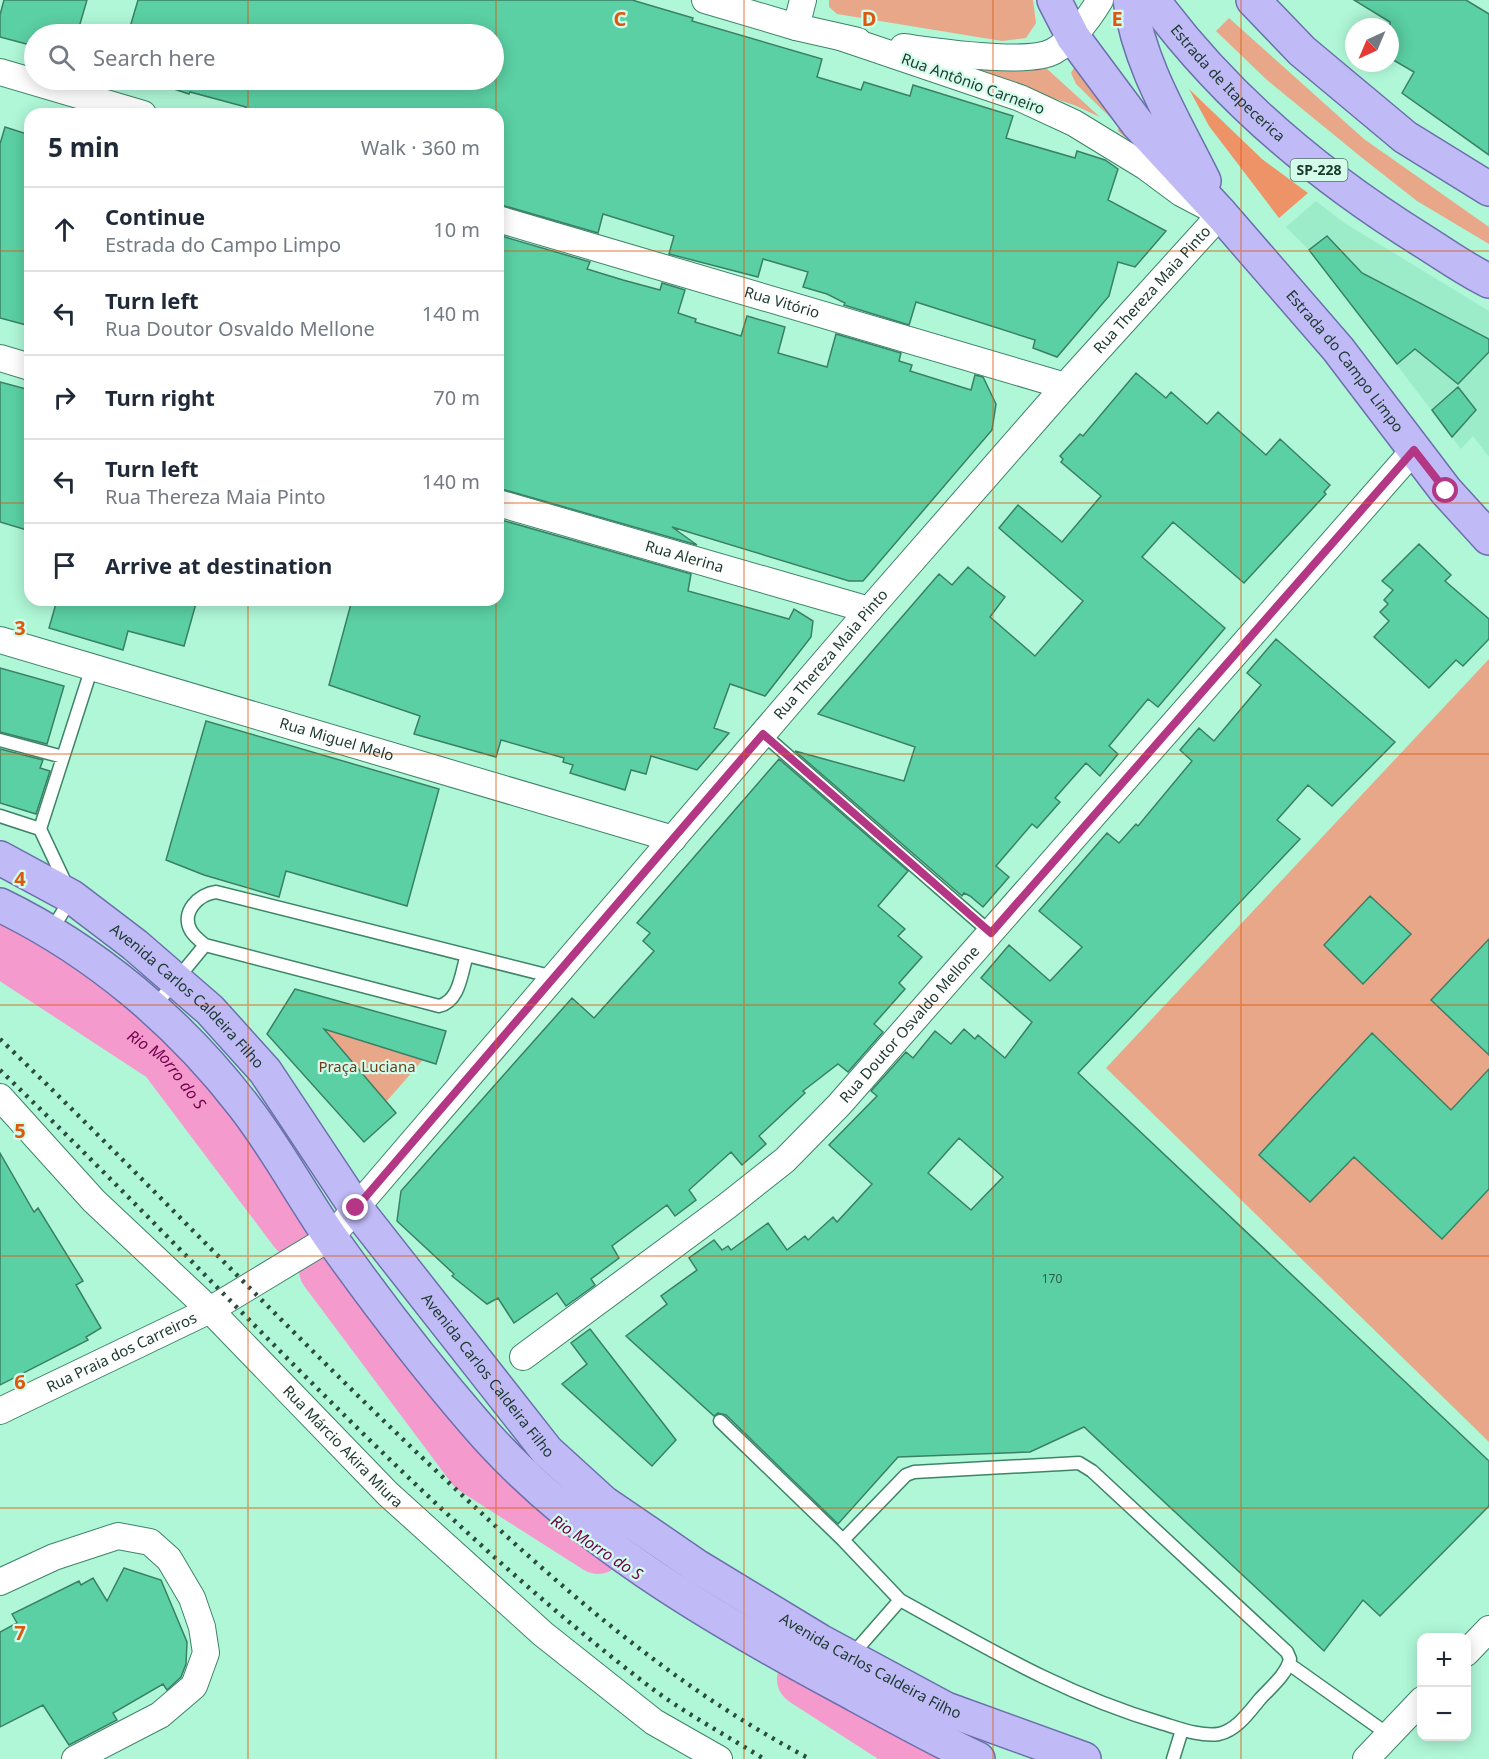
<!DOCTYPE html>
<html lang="en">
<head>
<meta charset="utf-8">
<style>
	:root { --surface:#fff; --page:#f6f6f7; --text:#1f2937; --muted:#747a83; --line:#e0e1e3 }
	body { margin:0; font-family:"Noto Sans",sans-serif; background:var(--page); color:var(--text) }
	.controls { position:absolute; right:18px; bottom:18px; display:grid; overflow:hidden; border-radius:12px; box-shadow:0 3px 15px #0003 }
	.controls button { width:54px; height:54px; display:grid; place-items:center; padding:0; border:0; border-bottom:2px solid var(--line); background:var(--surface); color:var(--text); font:30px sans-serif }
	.compass { position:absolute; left:1345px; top:18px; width:54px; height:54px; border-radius:50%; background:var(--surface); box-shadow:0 3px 15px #0003; rotate:224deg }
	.stop { position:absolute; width:18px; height:18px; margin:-14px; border:4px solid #b43786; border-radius:50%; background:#fff }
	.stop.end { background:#b43786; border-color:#fff; box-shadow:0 2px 6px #0008 }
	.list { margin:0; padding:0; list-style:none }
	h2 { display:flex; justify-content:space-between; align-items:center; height:78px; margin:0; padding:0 24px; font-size:26px }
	h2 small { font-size:20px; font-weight:400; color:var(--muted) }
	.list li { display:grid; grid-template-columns:39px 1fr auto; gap:18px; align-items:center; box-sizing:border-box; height:84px; padding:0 24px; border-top:2px solid var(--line) }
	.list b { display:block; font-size:22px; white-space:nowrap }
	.list p { margin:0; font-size:20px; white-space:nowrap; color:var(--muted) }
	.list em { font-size:20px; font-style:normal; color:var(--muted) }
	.icon { flex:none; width:33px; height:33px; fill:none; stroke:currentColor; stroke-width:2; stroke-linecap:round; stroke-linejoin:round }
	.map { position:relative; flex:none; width:1489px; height:1759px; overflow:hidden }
	.search { position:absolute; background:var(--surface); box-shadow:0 3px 15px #0003; left:24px; top:24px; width:480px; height:66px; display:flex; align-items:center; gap:15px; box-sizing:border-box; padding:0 21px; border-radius:33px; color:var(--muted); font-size:22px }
	.panel { position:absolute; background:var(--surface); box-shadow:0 3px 15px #0003; left:24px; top:108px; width:480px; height:498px; border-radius:18px }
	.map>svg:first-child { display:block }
	.built { fill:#9cecca }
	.green { fill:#e8a789 }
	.forest { fill:#ee9367 }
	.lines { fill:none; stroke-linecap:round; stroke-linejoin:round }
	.river { stroke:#f59acd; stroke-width:54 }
	.building { fill:#5bd0a4; stroke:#3a8065; stroke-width:1.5; fill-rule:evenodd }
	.lane-casing { stroke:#3e8469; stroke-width:15 }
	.street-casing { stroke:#3e8469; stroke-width:28 }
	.primary-casing { stroke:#6b70ac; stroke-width:36 }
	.lane { stroke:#fff; stroke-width:12 }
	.street { stroke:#fff; stroke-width:26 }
	.primary { stroke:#c0bbf7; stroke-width:33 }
	.rail { stroke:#2b4c3f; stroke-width:4.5; stroke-dasharray:3 6; stroke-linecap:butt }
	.route { stroke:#b43786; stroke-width:8 }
	.grid { fill:none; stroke:#de570e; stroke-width:1.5; stroke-opacity:0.55 }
	.labels { text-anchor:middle; stroke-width:4.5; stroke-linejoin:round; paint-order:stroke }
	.number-label { font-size:12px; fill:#2b5e4b }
	.shield { fill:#d3fdea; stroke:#527366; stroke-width:1.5 }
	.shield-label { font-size:14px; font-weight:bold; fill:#1b382d }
	.street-label { font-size:15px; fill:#1b382d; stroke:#d3fdea }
	.park-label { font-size:15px; fill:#753a1c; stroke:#d3fdea }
	.water-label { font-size:16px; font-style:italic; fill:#6f004e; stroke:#d3fdea }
	.grid-label { font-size:20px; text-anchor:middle; font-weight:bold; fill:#de570e; stroke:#d3fdea; stroke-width:4.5; stroke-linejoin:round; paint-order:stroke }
</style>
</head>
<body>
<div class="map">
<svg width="1489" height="1759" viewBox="0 0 1489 1759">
	<rect width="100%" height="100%" fill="#aff7d7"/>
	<path class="built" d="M1316 201 1343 222 1489 311V457L1473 436 1461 449 1309 250 1286 227Z"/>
	<path class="green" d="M829 0H1033L1036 23 1026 38 1002 41 837 14 829 7Z
		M1229 18 1364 139 1489 227V244L1417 201 1361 157 1267 80 1216 31Z
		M954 65 1007 71 1046 68 1100 117 1074 105Z
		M1075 66 1137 147 1118 131 1119 126 1076 84 1071 73Z
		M1489 659V1442L1106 1068Z
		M303 1010 434 1047 365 1126Z"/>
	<path class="forest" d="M1189 89 1262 159 1308 193 1279 218 1209 126Z"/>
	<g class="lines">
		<g class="river">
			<path id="s1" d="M0 949 165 1057 296 1231"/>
			<path d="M326 1270 474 1468 598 1547"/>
			<path d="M804 1679 928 1759"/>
		</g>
	</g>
	<path class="building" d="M4 0H87L77 34H34V46L0 37V15Z
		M138 0H632L693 18 692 21 822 59 817 77 861 90 864 82 910 96 913 85 1013 116 1006 138 1075 158 1077 151 1105 160 1118 169 1108 200 1166 231 1135 267 1118 262 1109 296 1057 357 1033 348 1035 340 916 302 909 325 844 305 845 303 827 294 803 287 808 272 763 259 758 277 669 254 674 236 603 214 598 233 498 204V114H244L246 107 190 92 189 94 147 80H494V34H128Z
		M1354 0H1466L1489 14V155L1402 93 1414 72 1390 58V22Z
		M5 127 30 135V326L0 318V144Z
		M498 235 590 262 587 269 623 280 660 290 662 283 685 290 678 313 696 319 695 322 741 336 747 316 785 327 778 353 827 367 836 334 901 353 899 361 912 365 910 371 971 390 975 375 983 377 996 404 992 430 863 581H849L672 527 697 545 498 488Z
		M1327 236 1362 273 1489 339V352L1458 384 1415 349 1397 364 1309 250Z
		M1136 373 1166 398 1171 392 1207 424 1218 412 1266 455 1280 439 1330 485 1324 492 1326 494 1244 583 1173 522 1142 557 1225 628 1158 707 1148 699 1109 746 1118 754 1100 776 1086 763 1055 798 1060 802 1037 828 1032 824 996 866 1009 877 983 907 970 896 964 893 962 896 795 751 904 781 915 747 818 714 939 574 952 585 968 567 987 583 1005 597 990 617 1035 656 1083 601 999 528 1018 505 1062 542 1101 496 1061 462 1063 459 1060 456 1080 434 1083 436Z
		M0 382 30 390V531L0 522Z
		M1458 387 1476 410 1452 437 1432 410Z
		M498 519 691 574 688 591 789 619 794 609 813 621 811 637 765 696 730 684 714 728 729 733 697 770 651 756 646 774 631 770 625 790 570 773 573 765 563 762 564 758 501 740 496 757 414 734 420 716 329 685 352 600H498Z
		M1419 544 1451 575 1445 581 1489 619V639L1463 666 1456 660 1429 688 1374 637 1389 621 1380 612 1388 604 1384 600 1393 590 1382 581Z
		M57 600H197L184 646 128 631 123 650 49 628Z
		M1276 639 1395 742 1332 806 1308 785 1277 820 1300 839 1078 1073 1489 1461V1506L1380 1616 1363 1600 1324 1651 1084 1427 1030 1452 898 1457 838 1524 726 1415 718 1413 714 1416 626 1336 667 1304 661 1296 697 1270 689 1258 714 1240 722 1250 728 1246 731 1250 768 1223 787 1250 805 1236 808 1240 833 1217 837 1222 872 1184 829 1145 877 1096 871 1091 906 1052 913 1058 935 1031 951 1044 964 1029 975 1039 978 1035 1005 1058 1032 1022 981 978 1009 945 1050 981 1082 947 1039 911 1107 833 1119 843 1136 824 1138 826 1192 761 1180 750 1199 728 1214 741 1261 685 1247 673ZM959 1138 1003 1177 971 1210 928 1173Z
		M0 668 64 686 47 744 0 732Z
		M206 721 439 789 407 906 286 871 279 897 204 875 166 860Z
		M0 749 43 760 40 768 50 771 36 814 0 803Z
		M779 759 908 871 878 906 905 929 898 936 922 957 899 983 905 989 874 1024 883 1032 848 1072 838 1064 803 1091 805 1093 759 1136 766 1144 742 1165 731 1152 689 1190 696 1200 675 1216 667 1205 612 1246 619 1258 591 1279 595 1285 566 1306 557 1293 514 1323 498 1298 487 1304 452 1276 454 1274 397 1221 401 1191 572 998 594 1018 654 951 643 941 650 933 637 923Z
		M1370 896 1411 934 1363 984 1324 945Z
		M1489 939V1055L1431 1000Z
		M295 989 446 1031 436 1064 324 1029 396 1113 364 1142 267 1034Z
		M1372 1033 1451 1110 1489 1069V1189L1442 1239 1354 1157 1310 1202 1259 1155Z
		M0 1153 34 1212 38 1208 83 1281 76 1285 101 1328 86 1337 88 1340 0 1385Z
		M590 1329 676 1440 652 1466 562 1384 587 1364 571 1343Z
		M124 1568 161 1580 187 1642 186 1664 181 1677 167 1690 163 1684 113 1713 117 1720 69 1745 43 1705 0 1727V1632L17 1623 12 1614 79 1581 81 1585 93 1578 107 1601Z"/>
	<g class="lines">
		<defs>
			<path id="lane" d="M763 734 991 933
				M0 740 63 757
				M0 816 40 829
				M51 931 72 897 40 829 92 667
				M467 955C461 973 460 1001 439 1006L205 945C200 941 194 936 191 931 180 912 199 894 216 892L554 977
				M154 1007 205 945
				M720 1421 843 1540 900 1600
				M843 1540 906 1475 914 1472 1079 1463 1092 1471 1287 1652 1290 1659C1287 1674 1270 1688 1260 1699 1249 1712 1237 1730 1219 1734 1201 1737 1178 1728 1161 1723 1063 1694 989 1649 900 1600L851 1656
				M1289 1664 1389 1735
				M1173 1759 1182 1730"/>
			<g id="street">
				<path d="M705 0 796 27 858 41"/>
				<path d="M796 27 803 0"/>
				<path d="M903 47C934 51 1028 66 1054 51 1074 39 1088 20 1100 0"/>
				<path d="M0 72 143 114"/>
				<path id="s2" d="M498 219 1065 386"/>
				<path d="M0 358 30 367"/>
				<path id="s3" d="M498 503 869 610"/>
				<path id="s4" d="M0 640 673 839"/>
				<path id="s5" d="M0 1097 94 1201 210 1310 388 1494 543 1634 654 1722 719 1759"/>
				<path id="s6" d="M523 1357 727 1206 785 1160 839 1105 1414 450"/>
				<path id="s7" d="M0 1411 210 1310 331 1237 869 610 1065 386 1221 214 1181 193 1146 167 1074 123 1020 98 843 38"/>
				<path d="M0 1582 54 1557 118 1536 150 1542 169 1559 192 1598 202 1627 206 1653 194 1686 160 1715 75 1759"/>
				<path d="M1466 1653 1489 1629"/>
				<path d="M1366 1759 1422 1700"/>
			</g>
			<g id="primary">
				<path id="s8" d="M1054 0 1073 37 1137 123 1221 214 1338 349 1446 491 1489 538"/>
				<path d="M1130 0C1139 65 1175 122 1204 181"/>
				<path id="s9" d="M1153 0C1225 98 1320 177 1423 241 1444 254 1466 270 1489 281"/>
				<path d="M1253 0 1302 51 1405 137 1489 189"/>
				<path id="s10" d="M0 858 72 897 135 945 210 1010 265 1071 356 1208 547 1451 603 1502 698 1567 820 1641 946 1709 1084 1759"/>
				<path d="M0 905C95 951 179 1022 243 1105 276 1147 301 1195 331 1238 375 1300 424 1364 474 1422 570 1535 712 1618 843 1688 887 1712 932 1737 978 1759"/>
			</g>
		</defs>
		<use href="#lane" class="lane-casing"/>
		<use href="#street" class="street-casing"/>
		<use href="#primary" class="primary-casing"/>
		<use href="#lane" class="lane"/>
		<use href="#street" class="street"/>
		<use href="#primary" class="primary"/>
		<path class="rail" d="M0 1039C151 1184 294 1338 447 1481 561 1588 670 1685 810 1759
			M0 1070C215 1277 413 1505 650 1687 686 1714 726 1735 764 1759"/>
	</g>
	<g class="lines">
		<path class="route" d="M356 1208 763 734 991 933 1414 450 1446 491"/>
	</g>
	<path class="grid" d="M248 0V34M496 0V114M744 0V1759M993 0V1759M1241 0V1759M248 80V114M0 251H30M498 251H1489M0 503H30M498 503H1489M248 600V1759M496 600V1759M0 754H1489M0 1005H1489M0 1256H1489M0 1508H1489"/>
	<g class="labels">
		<g class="number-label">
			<text x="1052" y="1283">170</text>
		</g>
		<rect class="shield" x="1290.5" y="159" width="57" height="22" rx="4.5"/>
		<g class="shield-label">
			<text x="1319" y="175">SP-228</text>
		</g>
		<g class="street-label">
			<text dy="5" stroke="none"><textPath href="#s9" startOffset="112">Estrada de Itapecerica</textPath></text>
			<text transform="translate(973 84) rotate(20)" y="5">Rua Antônio Carneiro</text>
			<text dy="5" stroke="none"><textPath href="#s7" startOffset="1628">Rua Thereza Maia Pinto</textPath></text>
			<text dy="5" stroke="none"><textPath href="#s2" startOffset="296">Rua Vitório</textPath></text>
			<text dy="5" stroke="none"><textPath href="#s8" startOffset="465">Estrada do Campo Limpo</textPath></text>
			<text dy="5" stroke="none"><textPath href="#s3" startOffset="194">Rua Alerina</textPath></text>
			<text dy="5" stroke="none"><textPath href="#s7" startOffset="1142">Rua Thereza Maia Pinto</textPath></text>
			<text dy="5" stroke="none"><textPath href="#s4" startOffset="351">Rua Miguel Melo</textPath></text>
			<text dy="5" stroke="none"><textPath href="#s10" startOffset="234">Avenida Carlos Caldeira Filho</textPath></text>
			<text dy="5" stroke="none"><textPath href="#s6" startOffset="512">Rua Doutor Osvaldo Mellone</textPath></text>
			<text dy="5" stroke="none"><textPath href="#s7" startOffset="135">Rua Praia dos Carreiros</textPath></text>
			<text dy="5" stroke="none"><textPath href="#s10" startOffset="720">Avenida Carlos Caldeira Filho</textPath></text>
			<text dy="5" stroke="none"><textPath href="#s5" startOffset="490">Rua Márcio Akira Miura</textPath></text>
			<text dy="5" stroke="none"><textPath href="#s10" startOffset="1206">Avenida Carlos Caldeira Filho</textPath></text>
		</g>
		<g class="park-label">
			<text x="367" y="1072">Praça Luciana</text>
		</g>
		<g class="water-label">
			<text dy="6" stroke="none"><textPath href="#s1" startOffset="207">Rio Morro do S</textPath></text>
			<text transform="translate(597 1547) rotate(33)" y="6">Rio Morro do S</text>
		</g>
	</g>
	<g class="grid-label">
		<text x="620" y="26">C</text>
		<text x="869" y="26">D</text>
		<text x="1117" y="26">E</text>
		<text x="20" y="635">3</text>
		<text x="20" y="886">4</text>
		<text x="20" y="1138">5</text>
		<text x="20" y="1389">6</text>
		<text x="20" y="1640">7</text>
	</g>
</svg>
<div class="controls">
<button>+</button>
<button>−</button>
</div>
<svg class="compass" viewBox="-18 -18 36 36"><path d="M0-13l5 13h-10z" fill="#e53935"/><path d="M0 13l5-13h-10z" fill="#747a83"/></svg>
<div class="stop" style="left:1446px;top:491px"></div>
<div class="stop end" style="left:356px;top:1208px"></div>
<div class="search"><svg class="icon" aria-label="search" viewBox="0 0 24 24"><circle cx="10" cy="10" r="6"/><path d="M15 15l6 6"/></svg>Search here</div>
<section class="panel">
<h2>5 min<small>Walk · 360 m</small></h2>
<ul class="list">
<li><svg class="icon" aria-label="ahead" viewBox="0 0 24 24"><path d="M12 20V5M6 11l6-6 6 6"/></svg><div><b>Continue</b><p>Estrada do Campo Limpo</p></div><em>10 m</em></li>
<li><svg class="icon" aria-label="left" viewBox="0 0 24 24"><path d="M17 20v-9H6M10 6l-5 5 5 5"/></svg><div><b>Turn left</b><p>Rua Doutor Osvaldo Mellone</p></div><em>140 m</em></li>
<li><svg class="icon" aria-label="right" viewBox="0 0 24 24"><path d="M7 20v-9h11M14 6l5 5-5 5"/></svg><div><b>Turn right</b></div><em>70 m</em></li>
<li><svg class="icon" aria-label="left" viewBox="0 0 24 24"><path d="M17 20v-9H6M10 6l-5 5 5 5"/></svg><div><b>Turn left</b><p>Rua Thereza Maia Pinto</p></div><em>140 m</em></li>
<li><svg class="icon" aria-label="arrive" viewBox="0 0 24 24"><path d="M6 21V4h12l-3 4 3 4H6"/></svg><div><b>Arrive at destination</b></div></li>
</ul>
</section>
</div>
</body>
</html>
